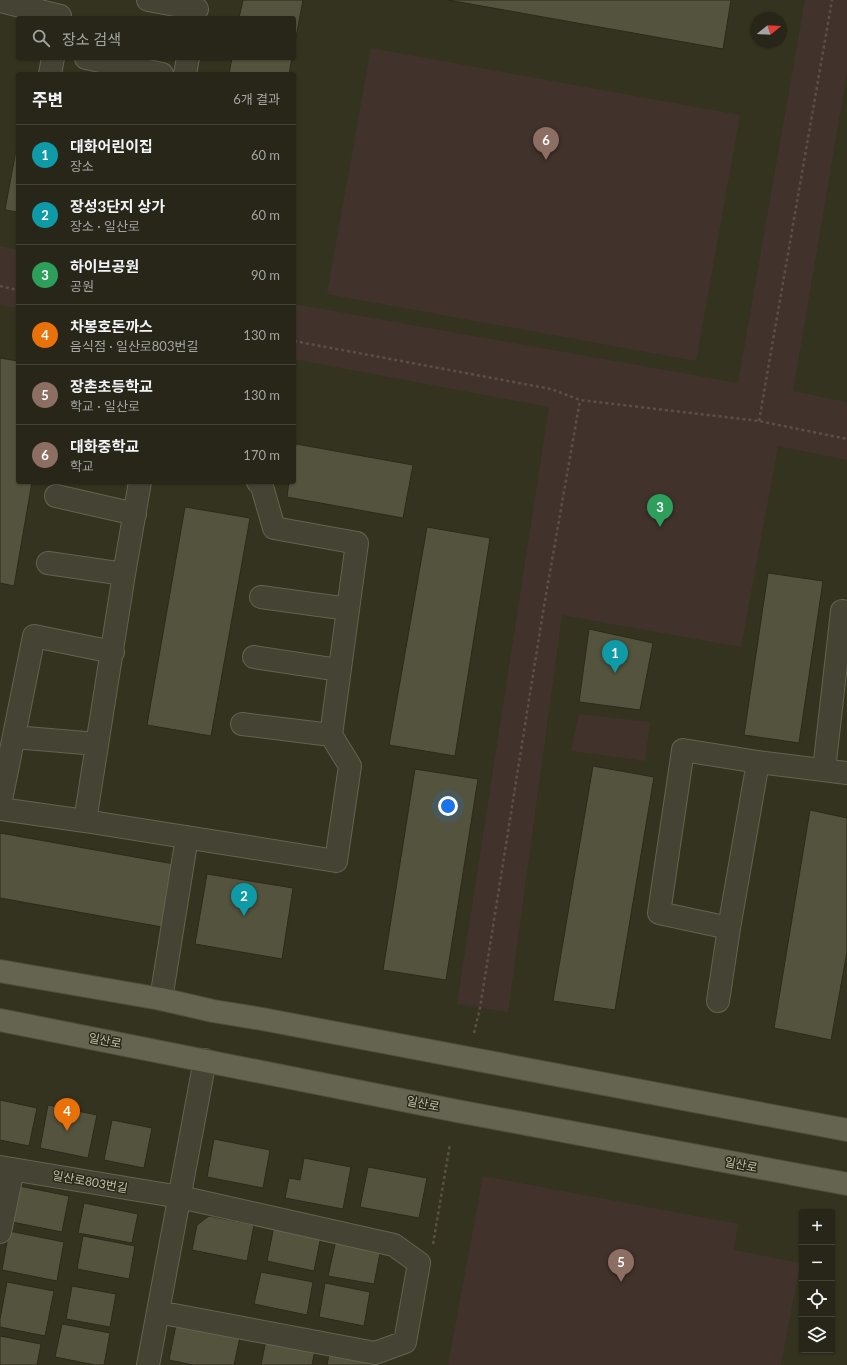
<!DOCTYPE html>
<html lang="ko">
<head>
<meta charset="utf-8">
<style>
	:root { --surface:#272618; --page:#333225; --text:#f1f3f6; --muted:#a4a5a2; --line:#434337; --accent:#f1ee84 }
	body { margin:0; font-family:Lato,"Noto Sans KR",sans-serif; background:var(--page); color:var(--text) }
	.controls { position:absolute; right:12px; bottom:12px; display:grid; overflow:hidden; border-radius:4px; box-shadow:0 1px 3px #0004 }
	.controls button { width:36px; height:36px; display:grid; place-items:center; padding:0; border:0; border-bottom:1px solid var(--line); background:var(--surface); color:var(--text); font:20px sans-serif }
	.compass { position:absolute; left:751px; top:12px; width:36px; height:36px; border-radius:50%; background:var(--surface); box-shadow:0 1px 3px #0004; rotate:72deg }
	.you { position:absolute; left:448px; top:806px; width:14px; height:14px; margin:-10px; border:3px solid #fff; border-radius:50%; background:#1a73e8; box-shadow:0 0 0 6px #1a73e833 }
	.badge { display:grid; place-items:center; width:26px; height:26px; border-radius:50%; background:var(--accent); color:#fff; font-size:13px; font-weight:700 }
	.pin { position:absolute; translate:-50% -33px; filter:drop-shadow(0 1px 2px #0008) }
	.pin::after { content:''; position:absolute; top:21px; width:14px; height:12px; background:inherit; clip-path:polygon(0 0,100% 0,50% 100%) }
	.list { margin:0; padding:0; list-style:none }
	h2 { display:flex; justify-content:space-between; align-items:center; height:52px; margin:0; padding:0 16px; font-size:17px }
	h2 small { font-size:13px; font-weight:400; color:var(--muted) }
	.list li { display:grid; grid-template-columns:26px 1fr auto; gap:12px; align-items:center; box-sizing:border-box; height:60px; padding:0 16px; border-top:1px solid var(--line) }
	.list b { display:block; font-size:15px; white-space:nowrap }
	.list p { margin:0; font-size:13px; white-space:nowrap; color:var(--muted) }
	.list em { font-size:13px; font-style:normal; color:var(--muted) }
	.icon { flex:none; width:22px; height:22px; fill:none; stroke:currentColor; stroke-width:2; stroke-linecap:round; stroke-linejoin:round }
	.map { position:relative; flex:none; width:847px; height:1365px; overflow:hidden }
	.search { position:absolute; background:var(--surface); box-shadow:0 1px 3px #0004; left:16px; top:16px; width:280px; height:44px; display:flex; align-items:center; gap:10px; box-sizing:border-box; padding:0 14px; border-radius:4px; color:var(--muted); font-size:15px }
	.panel { position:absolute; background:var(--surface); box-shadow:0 1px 3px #0004; left:16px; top:72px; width:280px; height:412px; border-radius:4px }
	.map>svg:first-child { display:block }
	.green { fill:#41332c }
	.building { fill:#54533d; stroke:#2c2b1b }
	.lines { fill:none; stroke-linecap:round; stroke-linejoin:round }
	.minor-casing { stroke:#636351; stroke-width:24 }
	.major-casing { stroke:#4f4e3d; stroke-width:24 }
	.path { stroke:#5a5046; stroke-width:2.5; stroke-dasharray:3 3; stroke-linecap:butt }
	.minor { stroke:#454434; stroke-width:22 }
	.major { stroke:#656451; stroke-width:22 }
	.labels { text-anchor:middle; stroke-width:3; stroke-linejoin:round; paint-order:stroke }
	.street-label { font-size:12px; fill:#c2c2ae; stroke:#2a2919 }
</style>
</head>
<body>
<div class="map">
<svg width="847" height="1365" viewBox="0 0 847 1365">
	<rect width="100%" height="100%" fill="#343320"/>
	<path class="green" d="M805 0H847V73L793 391 847 402V460L778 446 741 647 562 615 508 1012 457 1004 549 407 294 359V304L738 383Z
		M371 48 740 115 696 361 327 294Z
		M0 246 18 250V308L0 305Z
		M579 714 650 722 645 761 571 751Z
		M483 1176 738 1224 734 1250 800 1263 781 1365H448Z"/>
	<path class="building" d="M243 0H303L294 48V18H239Z
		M448 0H731L723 49Z
		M232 58H292L289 74H229Z
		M16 150 18 151V212L5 210Z
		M0 358 18 361V482H32L14 586 0 583Z
		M296 444 413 465 403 518 287 497 289 482H294V456Z
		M185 507 250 518 211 736 147 725Z
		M427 527 490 538 455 756 389 745Z
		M768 573 823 581 799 743 744 735Z
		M589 629 653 643 640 710 579 702Z
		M593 766 654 777 615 1010 553 1001Z
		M415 769 478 779 446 980 383 970Z
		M810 810 847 818V952L831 1040 774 1028Z
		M0 833 174 864 162 927 0 898Z
		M207 874 293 888 282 959 195 944Z
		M0 1100 37 1108 29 1146 0 1140Z
		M48 1105 97 1115 88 1158 40 1148Z
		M112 1120 152 1128 144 1168 104 1160Z
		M214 1139 270 1150 263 1188 207 1177Z
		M304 1158 351 1167 343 1209 285 1198 289 1178 300 1180Z
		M368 1167 427 1178 419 1218 360 1207Z
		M19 1186 69 1196 62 1232 12 1222Z
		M84 1203 138 1214 132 1243 78 1233Z
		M209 1216 254 1225 247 1261 192 1250 197 1225Z
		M274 1226 321 1236 314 1271 267 1261Z
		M9 1231 64 1242 57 1281 2 1270Z
		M83 1236 135 1246 129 1279 77 1269Z
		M336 1240 381 1248 374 1284 328 1276Z
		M261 1272 313 1282 307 1315 254 1304Z
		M7 1282 54 1291 45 1336 0 1327V1319Z
		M325 1283 370 1292 364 1326 319 1317Z
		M72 1286 116 1294 110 1327 66 1319Z
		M62 1324 110 1333 104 1365H95L55 1357Z
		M176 1325 240 1337 234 1365H193L169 1360Z
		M0 1336 41 1344 37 1365H0Z
		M266 1340 315 1350 312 1365H261Z
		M329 1355 380 1365H327Z"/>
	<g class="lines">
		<defs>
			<path id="minor" d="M148 0 197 9
				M0 1 60 16
				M86 58 162 74
				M50 74 53 58
				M185 74 188 58
				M140 482 124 574 85 821 336 861 350 766 331 735 357 543 274 528 261 483 258 482
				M56 496 135 514
				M48 563 124 574
				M261 597 348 609
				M254 657 339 670
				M242 724 331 735
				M14 737 97 744
				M824 770 842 611 847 612
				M0 805 34 636 113 652
				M0 809 85 821
				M729 928 659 913 683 750 758 762 847 773
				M161 999 187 837
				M718 1001 729 928 758 762
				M0 1167 180 1197 394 1245 419 1263 405 1342 375 1353 158 1312
				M0 1232 13 1169
				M148 1365 205 1060"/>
			<path id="major" d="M0 971 161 999 213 1011 262 1019 847 1130
				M0 1020 457 1111 847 1184"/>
		</defs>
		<use href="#minor" class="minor-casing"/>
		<use href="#major" class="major-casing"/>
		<path class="path" d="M0 286 18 290
			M294 341 551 389 580 400 759 421 847 439
			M759 421 832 0
			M474 1033 480 1008 543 612 580 400
			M433 1244 450 1144"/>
		<use href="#minor" class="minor"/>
		<use href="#major" class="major"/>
	</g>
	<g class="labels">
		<g class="street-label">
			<text transform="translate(105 1041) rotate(11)" y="4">일산로</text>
			<text transform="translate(423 1104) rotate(11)" y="4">일산로</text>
			<text transform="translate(741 1165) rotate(11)" y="4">일산로</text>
			<text transform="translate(90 1182) rotate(10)" y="4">일산로803번길</text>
		</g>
	</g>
</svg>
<div class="controls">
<button>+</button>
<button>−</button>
<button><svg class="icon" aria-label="locate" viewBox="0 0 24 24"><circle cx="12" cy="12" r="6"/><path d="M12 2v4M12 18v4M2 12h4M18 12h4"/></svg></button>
<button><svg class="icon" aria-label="layers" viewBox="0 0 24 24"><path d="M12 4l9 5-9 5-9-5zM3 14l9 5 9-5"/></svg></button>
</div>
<svg class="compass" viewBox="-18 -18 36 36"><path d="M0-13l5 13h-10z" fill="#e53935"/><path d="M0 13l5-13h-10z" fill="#a4a5a2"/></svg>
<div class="you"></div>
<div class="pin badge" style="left:615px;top:673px;background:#0f9aa8">1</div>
<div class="pin badge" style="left:244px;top:916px;background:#0f9aa8">2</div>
<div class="pin badge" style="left:660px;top:527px;background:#2e9e5b">3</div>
<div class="pin badge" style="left:67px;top:1131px;background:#e8710a">4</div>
<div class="pin badge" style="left:621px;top:1282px;background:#8d6e63">5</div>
<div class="pin badge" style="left:546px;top:160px;background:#8d6e63">6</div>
<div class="search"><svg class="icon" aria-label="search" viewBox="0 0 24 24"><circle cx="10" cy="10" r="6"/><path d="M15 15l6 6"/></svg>장소 검색</div>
<section class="panel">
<h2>주변<small>6개 결과</small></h2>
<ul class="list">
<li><span class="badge" style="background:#0f9aa8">1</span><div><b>대화어린이집</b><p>장소</p></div><em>60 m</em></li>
<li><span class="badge" style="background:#0f9aa8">2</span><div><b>장성3단지 상가</b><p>장소 · 일산로</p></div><em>60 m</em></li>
<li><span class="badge" style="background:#2e9e5b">3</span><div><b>하이브공원</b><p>공원</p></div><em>90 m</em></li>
<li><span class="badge" style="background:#e8710a">4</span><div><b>차봉호돈까스</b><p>음식점 · 일산로803번길</p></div><em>130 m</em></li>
<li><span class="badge" style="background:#8d6e63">5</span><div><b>장촌초등학교</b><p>학교 · 일산로</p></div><em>130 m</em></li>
<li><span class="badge" style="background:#8d6e63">6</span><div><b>대화중학교</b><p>학교</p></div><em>170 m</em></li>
</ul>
</section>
</div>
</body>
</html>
